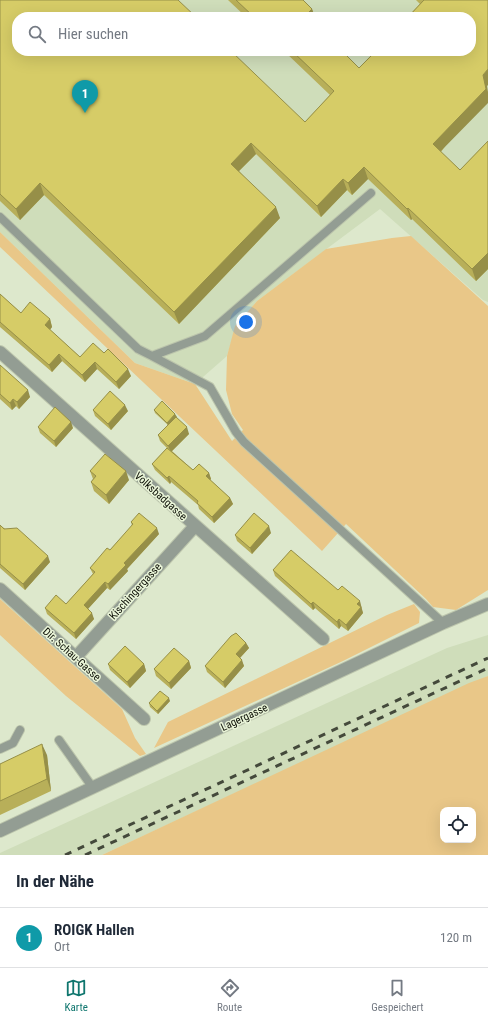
<!DOCTYPE html>
<html lang="de">
<head>
<meta charset="utf-8">
<style>
	:root { --surface:#fff; --page:#f2f2f3; --text:#1f2937; --muted:#747a83; --line:#e0e1e3; --accent:#0f766e }
	body { margin:0; font-family:"Roboto Condensed",sans-serif; background:var(--page); color:var(--text) }
	.controls { position:absolute; right:12px; bottom:12px; display:grid; overflow:hidden; border-radius:8px; box-shadow:0 4px 16px #0002 }
	.controls button { width:36px; height:36px; display:grid; place-items:center; padding:0; border:0; border-bottom:1px solid var(--line); background:var(--surface); color:var(--text); font:20px sans-serif }
	.you { position:absolute; left:246px; top:322px; width:14px; height:14px; margin:-10px; border:3px solid #fff; border-radius:50%; background:#1a73e8; box-shadow:0 0 0 6px #1a73e833 }
	.badge { display:grid; place-items:center; width:26px; height:26px; border-radius:50%; background:var(--accent); color:#fff; font-size:13px; font-weight:700 }
	.pin { position:absolute; translate:-50% -33px; filter:drop-shadow(0 1px 2px #0008) }
	.pin::after { content:''; position:absolute; top:21px; width:14px; height:12px; background:inherit; clip-path:polygon(0 0,100% 0,50% 100%) }
	.list { margin:0; padding:0; list-style:none }
	h2 { display:flex; justify-content:space-between; align-items:center; height:52px; margin:0; padding:0 16px; font-size:17px }
	h2 small { font-size:13px; font-weight:400; color:var(--muted) }
	.list li { display:grid; grid-template-columns:26px 1fr auto; gap:12px; align-items:center; box-sizing:border-box; height:60px; padding:0 16px; border-top:1px solid var(--line) }
	.list b { display:block; font-size:15px; white-space:nowrap }
	.list p { margin:0; font-size:13px; white-space:nowrap; color:var(--muted) }
	.list em { font-size:13px; font-style:normal; color:var(--muted) }
	.icon { flex:none; width:22px; height:22px; fill:none; stroke:currentColor; stroke-width:2; stroke-linecap:round; stroke-linejoin:round }
	.map { position:relative; flex:none; width:488px; height:855px; overflow:hidden }
	.search { position:absolute; background:var(--surface); box-shadow:0 4px 16px #0002; left:12px; right:12px; top:12px; height:44px; display:flex; align-items:center; gap:10px; box-sizing:border-box; padding:0 14px; border-radius:16px; color:var(--muted); font-size:15px }
	.sheet { height:112px; background:var(--surface) }
	nav { display:flex; justify-content:space-around; align-items:center; box-sizing:border-box; height:56px; border-top:1px solid var(--line); background:var(--surface); font-size:11px; color:var(--muted) }
	nav a { display:grid; justify-items:center; gap:2px }
	nav .on { color:var(--accent) }
	.map>svg:first-child { display:block }
	.built { fill:#cfddba; fill-rule:evenodd }
	.green { fill:#e9c788; fill-rule:evenodd }
	.lines { fill:none; stroke-linecap:round; stroke-linejoin:round }
	.service-casing { stroke:#bcc5ac; stroke-width:10 }
	.minor-casing { stroke:#bcc5ac; stroke-width:14 }
	.service { stroke:#939d93; stroke-width:8 }
	.minor { stroke:#939d93; stroke-width:12 }
	.rail { stroke:#44493b; stroke-width:3; stroke-dasharray:7 7; stroke-linecap:butt }
	.wall { fill:#b8af59 }
	.shaded-wall { fill:#968f48 }
	.building { fill:#d6cc67; stroke:#968f48 }
	.labels { text-anchor:middle; stroke-width:3; stroke-linejoin:round; paint-order:stroke }
	.street-label { font-size:11px; fill:#0d1007; stroke:#ebf6d9 }
</style>
</head>
<body>
<div class="map">
<svg width="488" height="855" viewBox="0 0 488 855">
	<rect width="100%" height="100%" fill="#dde8cc"/>
	<path class="built" d="M0 0H488V302L483 300 380 209 257 301 236 326 227 356 195 384 135 363 0 232ZM17 17H471V51H17Z
		M488 635V676L102 855H0V853L447 648Z"/>
	<path class="green" d="M0 232 135 363 195 384 232 441 243 430 232 414 226 390 227 356 235 326 257 301 326 249 392 238 411 236 488 306V590L456 610 433 607 426 599 346 524 322 551 0 247Z
		M0 599 122 709 135 738 146 754 140 756 66 696 0 635Z
		M414 604 420 612 419 623 343 661 154 748 168 722 387 615Z
		M488 676V855H102L469 683ZM443 810H473V840H443Z"/>
	<g class="lines">
		<defs>
			<path id="service" d="M0 217 138 349 152 356 205 336 371 193
				M152 356 210 387 236 432 244 442 443 623
				M59 740 93 788
				M0 749 13 743 20 730"/>
			<path id="minor" d="M0 352 323 639
				M0 589 144 719
				M76 657 195 526
				M0 831 443 623 488 604"/>
		</defs>
		<use href="#service" class="service-casing"/>
		<use href="#minor" class="minor-casing"/>
		<use href="#service" class="service"/>
		<use href="#minor" class="minor"/>
		<path class="rail" d="M65 855 488 658
			M85 855 488 668"/>
	</g>
	<path class="wall" d="M0 0 305 122 330 95 285 52 284 54 282 51H342L359 68 420 4 416 0H488L487 86 441 152 460 170 488 141V269L476 281 412 219 411 220 368 179 352 195 347 190 321 217 256 154 239 171 280 218 179 324 44 195 20 220 0 201Z
		M228 0H303L312 9 315 17H246Z
		M0 294 21 313 50 319 52 327 50 330 80 357 131 376 119 389 97 369 85 382 62 361 52 372 0 327Z
		M0 365 30 397 19 409 16 406 12 410 0 399Z
		M93 410 128 411 111 430 95 416Z
		M154 410 176 417 189 434 172 451 193 470 209 473 211 479 210 480 230 498 233 504 214 523 199 509 198 505 171 482 170 484 155 470 152 464 167 448 160 441 158 435 168 425 155 413Z
		M38 427 73 428 56 447 40 433Z
		M90 471 129 480 109 504 94 491 91 482 93 479Z
		M131 522 159 534 127 569 128 571 110 590 107 588 88 609 94 619 76 639 47 614 45 608 66 604 93 574 90 568 110 550 132 526Z
		M0 525 50 562 25 590 0 568Z
		M271 533 252 554 237 541 235 535Z
		M273 570 362 607 361 608 363 613 348 631 341 626 339 629 315 608 313 610 275 576Z
		M246 643 249 648 240 658 244 666 225 688 207 672 205 666Z
		M189 661 191 668 171 689 156 676 154 669Z
		M108 664H144L146 671 130 688 110 670Z
		M170 701 158 714 150 707 149 703Z
		M47 755 51 791 0 815V764Z"/>
	<path class="shaded-wall" d="M312 9 315 17H305V16Z
		M488 69V85L487 86 488 92V103L437 155 433 144 483 75Z
		M251 143 256 154 235 175 231 164Z
		M364 167 368 179 352 195 348 183Z
		M343 179 347 190 321 217 317 206Z
		M40 183 44 195 20 220 16 209Z
		M276 207 280 218 179 324 174 312Z
		M408 208 412 219 411 220 407 209Z
		M488 253V269L476 281 472 269Z
		M50 319 52 327 48 332 45 325Z
		M59 354 62 361 52 372 49 365Z
		M95 362 97 369 85 382 82 375Z
		M128 369 131 376 119 389 116 382Z
		M28 390 30 397 19 409 17 402Z
		M13 399 16 406 12 410 10 403Z
		M125 405 128 411 111 430 108 424Z
		M175 414 177 417 168 426 167 423Z
		M71 422 73 428 56 447 54 441Z
		M187 427 189 434 171 452 168 446Z
		M126 471 129 480 109 504 106 495Z
		M209 473 211 479 208 482 206 476Z
		M169 476 171 482 170 484 167 478Z
		M230 498 233 504 214 523 212 517Z
		M269 526 271 533 252 554 250 548Z
		M157 528 159 534 127 569 128 571 110 590 108 584 124 563Z
		M48 556 50 562 25 590 23 584Z
		M105 582 107 588 86 611 84 605Z
		M360 601 363 613 348 631 346 625 357 604Z
		M313 602 315 608 313 610 311 604Z
		M92 613 94 619 76 639 74 633Z
		M339 619 341 626 339 629 337 622Z
		M246 643 249 648 238 660 236 654Z
		M242 660 244 666 225 688 223 682Z
		M189 661 191 668 171 689 169 683Z
		M144 664 146 671 130 688 127 682Z
		M169 698 170 701 158 714 157 711Z
		M42 744 47 755 51 791 47 779Z"/>
	<path class="building" d="M0 0H178L196 17H17V51H231L305 122 334 91 292 51H342L359 68 376 51H471V17H408L424 0H488V69L483 75 486 89 433 144 460 170 488 141V253L472 269 408 208 407 209 364 167 348 183 343 179 317 206 251 143 231 164 276 207 174 312 40 183 16 209 0 194Z
		M236 0H303L312 9 305 16 306 17H254Z
		M0 294 21 313 30 302 50 319 45 325 80 357 93 343 104 353 108 349 128 369 116 382 95 362 82 375 59 354 49 365 0 322Z
		M0 365 28 390 17 402 13 399 10 403 0 394Z
		M110 391 125 405 108 424 93 410Z
		M162 401 175 414 167 423 154 410Z
		M55 407 71 422 54 441 38 427Z
		M176 417 187 427 168 446 158 435Z
		M167 448 193 470 199 464 209 473 206 476 230 498 212 517 197 503 198 501 169 476 167 478 152 464Z
		M105 454 126 471 106 495 91 482 96 476 90 471Z
		M139 513 157 528 124 563 126 565 108 584 105 582 84 605 92 613 74 633 45 608 56 595 66 604 95 572 90 568 107 548 110 550 133 524 131 522Z
		M254 513 269 526 250 548 235 535Z
		M0 525 4 529 17 528 48 556 23 584 0 564Z
		M291 550 338 590 342 586 360 601 357 604 361 607 346 625 339 619 337 622 313 602 311 604 273 570Z
		M236 633 246 643 236 654 242 660 223 682 205 666 231 636Z
		M125 646 144 664 127 682 108 664Z
		M174 648 189 661 169 683 154 669Z
		M160 691 169 698 157 711 149 703Z
		M42 744 47 779 0 801V764Z"/>
	<g class="labels">
		<g class="street-label">
			<text transform="translate(161 496) rotate(42)" y="4">Volksbadgasse</text>
			<text transform="translate(135 591) rotate(-48)" y="4">Kischingergasse</text>
			<text transform="translate(72 654) rotate(42)" y="4">Dir. Schau-Gasse</text>
			<text transform="translate(244 717) rotate(-25)" y="4">Lagergasse</text>
		</g>
	</g>
</svg>
<div class="controls">
<button><svg class="icon" aria-label="locate" viewBox="0 0 24 24"><circle cx="12" cy="12" r="6"/><path d="M12 2v4M12 18v4M2 12h4M18 12h4"/></svg></button>
</div>
<div class="you"></div>
<div class="pin badge" style="left:85px;top:113px;background:#0f9aa8">1</div>
<div class="search"><svg class="icon" aria-label="search" viewBox="0 0 24 24"><circle cx="10" cy="10" r="6"/><path d="M15 15l6 6"/></svg>Hier suchen</div>
</div>
<section class="sheet">
<h2>In der Nähe<small></small></h2>
<ul class="list">
<li><span class="badge" style="background:#0f9aa8">1</span><div><b>ROIGK Hallen</b><p>Ort</p></div><em>120 m</em></li>
</ul>
</section>
<nav>
<a class="on"><svg class="icon" aria-label="map" viewBox="0 0 24 24"><path d="M3 6l6-2 6 2 6-2v14l-6 2-6-2-6 2zM9 4v14M15 6v14"/></svg>Karte</a>
<a><svg class="icon" aria-label="directions" viewBox="0 0 24 24"><path d="M12 3l9 9-9 9-9-9zM9 14v-3h6M13 9l2 2-2 2"/></svg>Route</a>
<a><svg class="icon" aria-label="saved" viewBox="0 0 24 24"><path d="M7 4h10v16l-5-4-5 4z"/></svg>Gespeichert</a>
</nav>
</body>
</html>
